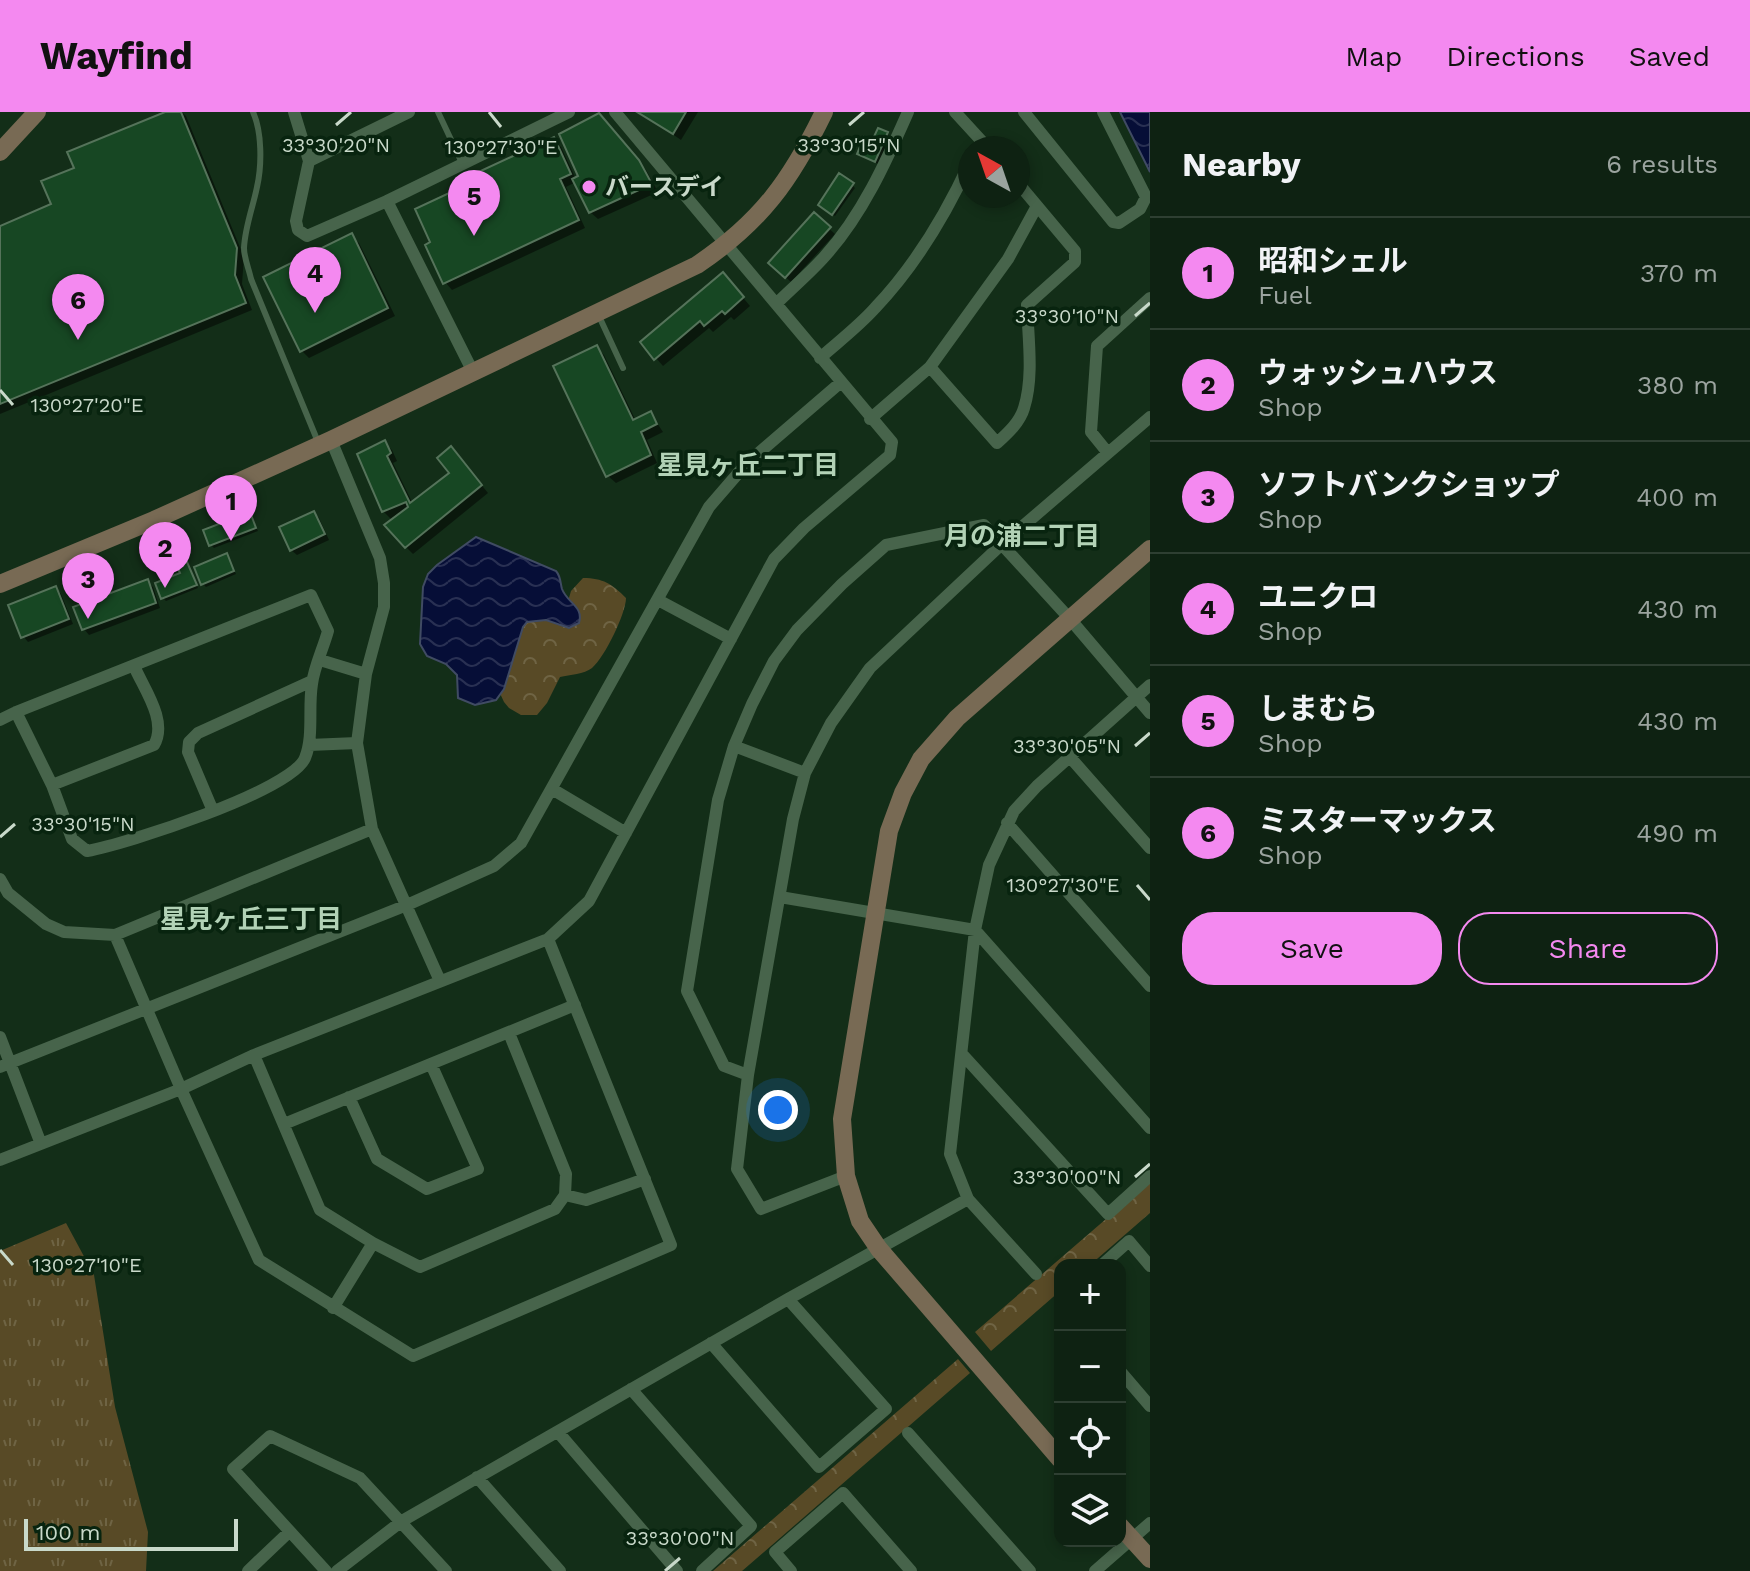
<!DOCTYPE html>
<html lang="en">
<head>
<meta charset="utf-8">
<style>
	:root { --surface:#0e2212; --page:#1c2f20; --text:#f1f3f6; --muted:#9ba49f; --line:#2e3f32; --accent:#f489f0 }
	body { margin:0; font-family:"Work Sans","Noto Sans JP",sans-serif; background:var(--page); color:var(--text) }
	.controls { position:absolute; right:24px; bottom:24px; display:grid; overflow:hidden; border-radius:16px; box-shadow:0 4px 12px #0003 }
	.controls button { width:72px; height:72px; display:grid; place-items:center; padding:0; border:0; border-bottom:2px solid var(--line); background:var(--surface); color:var(--text); font:40px sans-serif }
	.compass { position:absolute; left:958px; top:24px; width:72px; height:72px; border-radius:50%; background:var(--surface); box-shadow:0 4px 12px #0003; rotate:320deg }
	.scale { position:absolute; left:24px; bottom:20px; width:214px; box-sizing:border-box; padding-left:8px; border:4px solid #c9d9ca; border-top:0; font-size:22px; line-height:28px; white-space:nowrap; color:#c9d9ca; -webkit-text-stroke:6px #08240f; paint-order:stroke }
	.you { position:absolute; left:778px; top:998px; width:28px; height:28px; margin:-20px; border:6px solid #fff; border-radius:50%; background:#1a73e8; box-shadow:0 0 0 12px #1a73e833 }
	.badge { display:grid; place-items:center; width:52px; height:52px; border-radius:50%; background:var(--accent); color:#111; font-size:26px; font-weight:700 }
	.pin { position:absolute; translate:-50% -66px; filter:drop-shadow(0 2px 4px #0008) }
	.pin::after { content:''; position:absolute; top:42px; width:28px; height:24px; background:inherit; clip-path:polygon(0 0,100% 0,50% 100%) }
	.list { margin:0; padding:0; list-style:none }
	h2 { display:flex; justify-content:space-between; align-items:center; height:104px; margin:0; padding:0 32px; font-size:34px }
	h2 small { font-size:26px; font-weight:400; color:var(--muted) }
	.list li { display:grid; grid-template-columns:52px 1fr auto; gap:24px; align-items:center; box-sizing:border-box; height:112px; padding:0 32px; border-top:2px solid var(--line) }
	.list b { display:block; font-size:30px; white-space:nowrap }
	.list p { margin:0; font-size:26px; white-space:nowrap; color:var(--muted) }
	.list em { font-size:26px; font-style:normal; color:var(--muted) }
	.actions { display:flex; gap:16px; padding:24px 32px }
	.actions a { flex:1; padding:18px 0; border:2px solid var(--accent); border-radius:32px; text-align:center; font-size:28px; color:var(--accent) }
	.actions .main { background:var(--accent); color:#111 }
	.icon { flex:none; width:44px; height:44px; fill:none; stroke:currentColor; stroke-width:2; stroke-linecap:round; stroke-linejoin:round }
	.map { position:relative; flex:none; width:1150px; height:1459px; overflow:hidden }
	header { display:flex; align-items:center; gap:48px; box-sizing:border-box; height:112px; padding:0 40px; background:var(--accent); color:#111 }
	header strong { font-size:38px }
	nav { display:flex; gap:44px; margin-inline-start:auto; font-size:28px }
	main { display:flex }
	aside { flex:1; background:var(--surface) }
	.map>svg:first-child { display:block }
	.grass { fill:url(#grass-tufts) }
	.forest { fill:url(#forest-crowns) }
	.water { fill:url(#water-waves); stroke:#404b63; stroke-width:2 }
	.shadow { fill:#0007 }
	.building { fill:#174723; stroke:#55735a; stroke-width:2 }
	.lines { fill:none; stroke-linecap:round; stroke-linejoin:round }
	.lane { stroke:#47644b; stroke-width:6 }
	.street { stroke:#47644b; stroke-width:12 }
	.secondary { stroke:#786a54; stroke-width:18 }
	.ticks { fill:none; stroke:#c9d9ca; stroke-width:3 }
	.poi-dot { fill:#f489f0; stroke:#08240f; stroke-width:3 }
	.labels { text-anchor:middle; stroke-width:7; stroke-linejoin:round; paint-order:stroke }
	.poi-label { font-size:24px; font-weight:bold; fill:#c9d9ca; stroke:#08240f; text-anchor:start }
	.neighbourhood-label { font-size:26px; font-weight:bold; fill:#b2d2b6; stroke:#08240f }
	.ticks-label { font-size:20px; text-anchor:middle; fill:#c9d9ca; stroke:#08240f; stroke-width:7; stroke-linejoin:round; paint-order:stroke }
</style>
</head>
<body>
<header>
<strong>Wayfind</strong>
<nav><a>Map</a><a>Directions</a><a>Saved</a></nav>
</header>
<main>
<div class="map">
<svg width="1150" height="1459" viewBox="0 0 1150 1459">
	<defs>
		<pattern id="grass-tufts" width="24" height="20" patternUnits="userSpaceOnUse" patternTransform="scale(2)"><rect width="24" height="20" fill="#584a26"/><path d="M3 7l-1-3M5 7V3M7 7l1-3M15 17l-1-3M17 17v-4M19 17l1-3" fill="none" stroke="#6f6444"/></pattern>
		<pattern id="forest-crowns" width="20" height="18" patternUnits="userSpaceOnUse" patternTransform="scale(2)"><rect width="20" height="18" fill="#584a26"/><path d="M2 6a3 3 0 1 1 6 0M12 15a3 3 0 1 1 6 0" fill="none" stroke="#6f6444"/></pattern>
		<pattern id="water-waves" width="16" height="10" patternUnits="userSpaceOnUse" patternTransform="scale(2)"><rect width="16" height="10" fill="#060e37"/><path d="M0 5q4-4 8 0t8 0" fill="none" stroke="#293053"/></pattern>
	</defs>
	<rect width="100%" height="100%" fill="#132e18"/>
	<path class="grass" d="M66 1111 94 1163 115 1295 148 1420 146 1459H0V1139Z"/>
	<path class="forest" d="M583 466C603 466 612 472 626 486 626 501 605 545 592 556 584 562 570 563 560 565L547 591 537 603H521L509 596 504 590 498 577 513 526 531 504 564 503 571 479Z
		M1150 1069V1101L1090 1153H1060V1179L991 1239 975 1220Z
		M958 1247 970 1261 742 1459H713Z"/>
	<path class="water" d="M1120 0H1150V60Z
		M476 425 556 459C561 465 560 470 562 477 567 491 584 494 579 511L569 516 546 508 527 510 523 515 504 577 496 588 475 593 458 586 457 563 446 552 427 544 420 532 423 475 428 462 437 453Z"/>
	<path class="shadow" d="M170 0H182L186 4 244 145 242 172 252 198 0 302V116L53 93 76 57Z
		M640 0H698L681 28Z
		M606 11 646 58 658 80 598 107 590 100 576 70 566 75 585 116 452 178 445 170 478 70 553 27 561 35 576 67 580 65Z
		M887 22 890 25 878 52 859 41Z
		M852 73 855 76 835 104 823 96Z
		M814 103 835 122 791 170 770 151Z
		M351 124 359 131 395 204 309 246 302 239Z
		M730 170 750 194 734 208 731 205 713 220 709 216 663 254 642 230Z
		M596 235 604 243 636 309 651 302 663 320 647 328 657 351 616 371 608 364Z
		M385 331 392 338 397 349 393 351 413 392 452 362 458 344 488 381 413 442 406 435 393 409 383 399Z
		M314 401 319 406 329 428 297 443 291 438Z
		M249 402 258 419 214 436 211 433Z
		M226 444 236 462 206 475 203 472Z
		M187 453 198 476 166 489 163 486 183 462Z
		M147 470 153 475 160 496 89 523 84 517 76 496Z
		M56 476 61 482 73 512 28 530 23 524Z"/>
	<path class="building" d="M165 0H181L237 136 235 163 246 191 0 292V114L51 92 41 69 74 56 67 40Z
		M637 0H686L673 22Z
		M599 1 639 48 652 72 589 101 572 67 578 64 559 22Z
		M878 16 888 20 875 50 857 42 864 25 872 29Z
		M554 25 571 62 560 67 579 108 443 172 425 133 430 130 415 97 475 69 472 63Z
		M839 61 854 71 832 103 818 93Z
		M814 100 831 115 785 166 768 151Z
		M352 121 388 196 300 240 263 165Z
		M723 160 744 185 725 202 722 199 704 214 700 209 654 248 640 230Z
		M597 233 633 308 651 299 657 312 641 320 651 343 606 365 553 254Z
		M385 328 391 341 387 344 410 391 449 361 437 346 451 334 482 373 405 436 384 413 408 395 406 390 382 400 357 342Z
		M314 399 325 422 290 439 279 415Z
		M250 400 256 416 209 434 203 418Z
		M227 441 234 459 201 473 194 455Z
		M187 450 197 473 161 487 155 471 180 461 177 454Z
		M148 467 156 491 82 518 73 495Z
		M56 474 69 507 21 526 8 493Z"/>
	<g class="lines">
		<path class="lane" d="M253 0C262 20 262 53 257 75 253 95 245 115 244 136 244 146 249 157 251 167L318 330
			M438 0 462 51
			M598 202 623 256"/>
		<path class="street" d="M294 0 309 49 296 109 298 118 307 124 387 89 473 260
			M955 0 988 36
			M1024 0 1113 110 1119 111 1140 97 1146 85 1103 0
			M309 49 409 0
			M387 89 569 0
			M776 192C792 176 810 161 825 144 862 103 886 50 908 0
			M820 246C838 230 859 214 875 196 915 154 946 102 970 50
			M930 255 997 331C1008 321 1020 310 1024 296 1034 265 1028 225 1027 193L1075 150V139L1018 71
			M870 307 930 255 1008 147 1037 94
			M331 328 380 446 384 471V495L366 562 357 631 372 717 440 869
			M1108 341 1091 320 1097 234 1150 186
			M658 488 731 527
			M320 548 366 562
			M0 608 16 600 311 483 328 519C323 537 314 555 312 572 308 596 314 624 305 646 291 679 126 732 87 739L72 727 52 673 16 600
			M309 633 357 631
			M734 634 805 661
			M1069 644 1150 736
			M52 673 154 633C168 609 144 577 134 554
			M552 677 626 721
			M213 699 188 640 189 630 198 621 312 569
			M1007 711 1150 874
			M0 767 8 781 46 812 64 820 115 823 372 717
			M780 785 975 818 1150 1016
			M115 823 181 977 259 1148 413 1244 671 1133 548 827
			M0 925 41 1032
			M962 942 1108 1102 1150 1064
			M254 943 320 1098 373 1131 420 1155 555 1097 565 1083 566 1062 509 921
			M0 955 407 793 494 754 521 731 709 395 747 351 840 271
			M748 963 724 954 687 879 718 688 734 634 752 592 774 549 797 518 842 472 886 433 984 413 1070 507 1150 601
			M349 985 377 1047 427 1077 478 1057 431 952
			M284 1012 575 893
			M0 1048 181 977 254 943 548 827 589 789 774 447 804 416 890 343 892 330 615 0
			M846 1064 761 1097 737 1057 748 963 793 707 805 661 831 611 870 556 1002 432 1150 305
			M565 1083 586 1088 645 1067
			M1102 1153 1129 1129 1150 1154
			M1036 1162 968 1087 950 1042 975 818 989 753 1014 699 1037 674 1150 573
			M333 1196 373 1131
			M711 1231 819 1355 886 1297 788 1187
			M1120 1259 1150 1294
			M631 1277 751 1414 702 1459
			M558 1320 677 1459
			M908 1321 1030 1459
			M477 1365 560 1459
			M248 1459 289 1420
			M326 1459 233 1357 270 1324 360 1366 446 1459
			M337 1459 402 1409 788 1187 968 1087
			M791 1459 775 1440 843 1381 911 1459
			M1095 1459 1150 1411"/>
		<path class="secondary" d="M0 40 37 0
			M0 472 154 408 331 328 697 153C761 110 791 68 824 0
			M1060 1347 879 1137 860 1109 846 1064 842 1007 889 719 903 681 921 647 957 606 1150 437
			M1120 1414 1150 1447"/>
	</g>
	<path class="ticks" d="M489 0 501 15M336 13 351 0M849 13 864 0M1135 204 1150 191M0 278 13 293M1135 634 1150 621M0 725 15 712M1137 773 1150 788M1135 1065 1150 1052M0 1138 13 1153M665 1459 680 1446"/>
	<circle class="poi-dot" cx="589" cy="75" r="8"/>
	<g class="labels">
		<g class="poi-label">
			<text x="605" y="83">バースデイ</text>
		</g>
		<g class="neighbourhood-label">
			<text x="748" y="362">星見ヶ丘二丁目</text>
			<text x="1022" y="433">月の浦二丁目</text>
			<text x="251" y="816">星見ヶ丘三丁目</text>
		</g>
	</g>
	<g class="ticks-label">
		<text x="336" y="40">33°30'20"N</text>
		<text x="849" y="40">33°30'15"N</text>
		<text x="501" y="42">130°27'30"E</text>
		<text x="1067" y="211">33°30'10"N</text>
		<text x="87" y="300">130°27'20"E</text>
		<text x="1067" y="641">33°30'05"N</text>
		<text x="83" y="719">33°30'15"N</text>
		<text x="1063" y="780">130°27'30"E</text>
		<text x="1067" y="1072">33°30'00"N</text>
		<text x="87" y="1160">130°27'10"E</text>
		<text x="680" y="1433">33°30'00"N</text>
	</g>
</svg>
<div class="controls">
<button>+</button>
<button>−</button>
<button><svg class="icon" aria-label="locate" viewBox="0 0 24 24"><circle cx="12" cy="12" r="6"/><path d="M12 2v4M12 18v4M2 12h4M18 12h4"/></svg></button>
<button><svg class="icon" aria-label="layers" viewBox="0 0 24 24"><path d="M12 4l9 5-9 5-9-5zM3 14l9 5 9-5"/></svg></button>
</div>
<svg class="compass" viewBox="-18 -18 36 36"><path d="M0-13l5 13h-10z" fill="#e53935"/><path d="M0 13l5-13h-10z" fill="#9ba49f"/></svg>
<div class="scale">100 m</div>
<div class="you"></div>
<div class="pin badge" style="left:231px;top:429px">1</div>
<div class="pin badge" style="left:165px;top:476px">2</div>
<div class="pin badge" style="left:88px;top:507px">3</div>
<div class="pin badge" style="left:315px;top:201px">4</div>
<div class="pin badge" style="left:474px;top:124px">5</div>
<div class="pin badge" style="left:78px;top:228px">6</div>
</div>
<aside>
<h2>Nearby<small>6 results</small></h2>
<ul class="list">
<li><span class="badge">1</span><div><b>昭和シェル</b><p>Fuel</p></div><em>370 m</em></li>
<li><span class="badge">2</span><div><b>ウォッシュハウス</b><p>Shop</p></div><em>380 m</em></li>
<li><span class="badge">3</span><div><b>ソフトバンクショップ</b><p>Shop</p></div><em>400 m</em></li>
<li><span class="badge">4</span><div><b>ユニクロ</b><p>Shop</p></div><em>430 m</em></li>
<li><span class="badge">5</span><div><b>しまむら</b><p>Shop</p></div><em>430 m</em></li>
<li><span class="badge">6</span><div><b>ミスターマックス</b><p>Shop</p></div><em>490 m</em></li>
</ul>
<div class="actions"><a class="main">Save</a><a>Share</a></div>
</aside>
</main>
</body>
</html>
